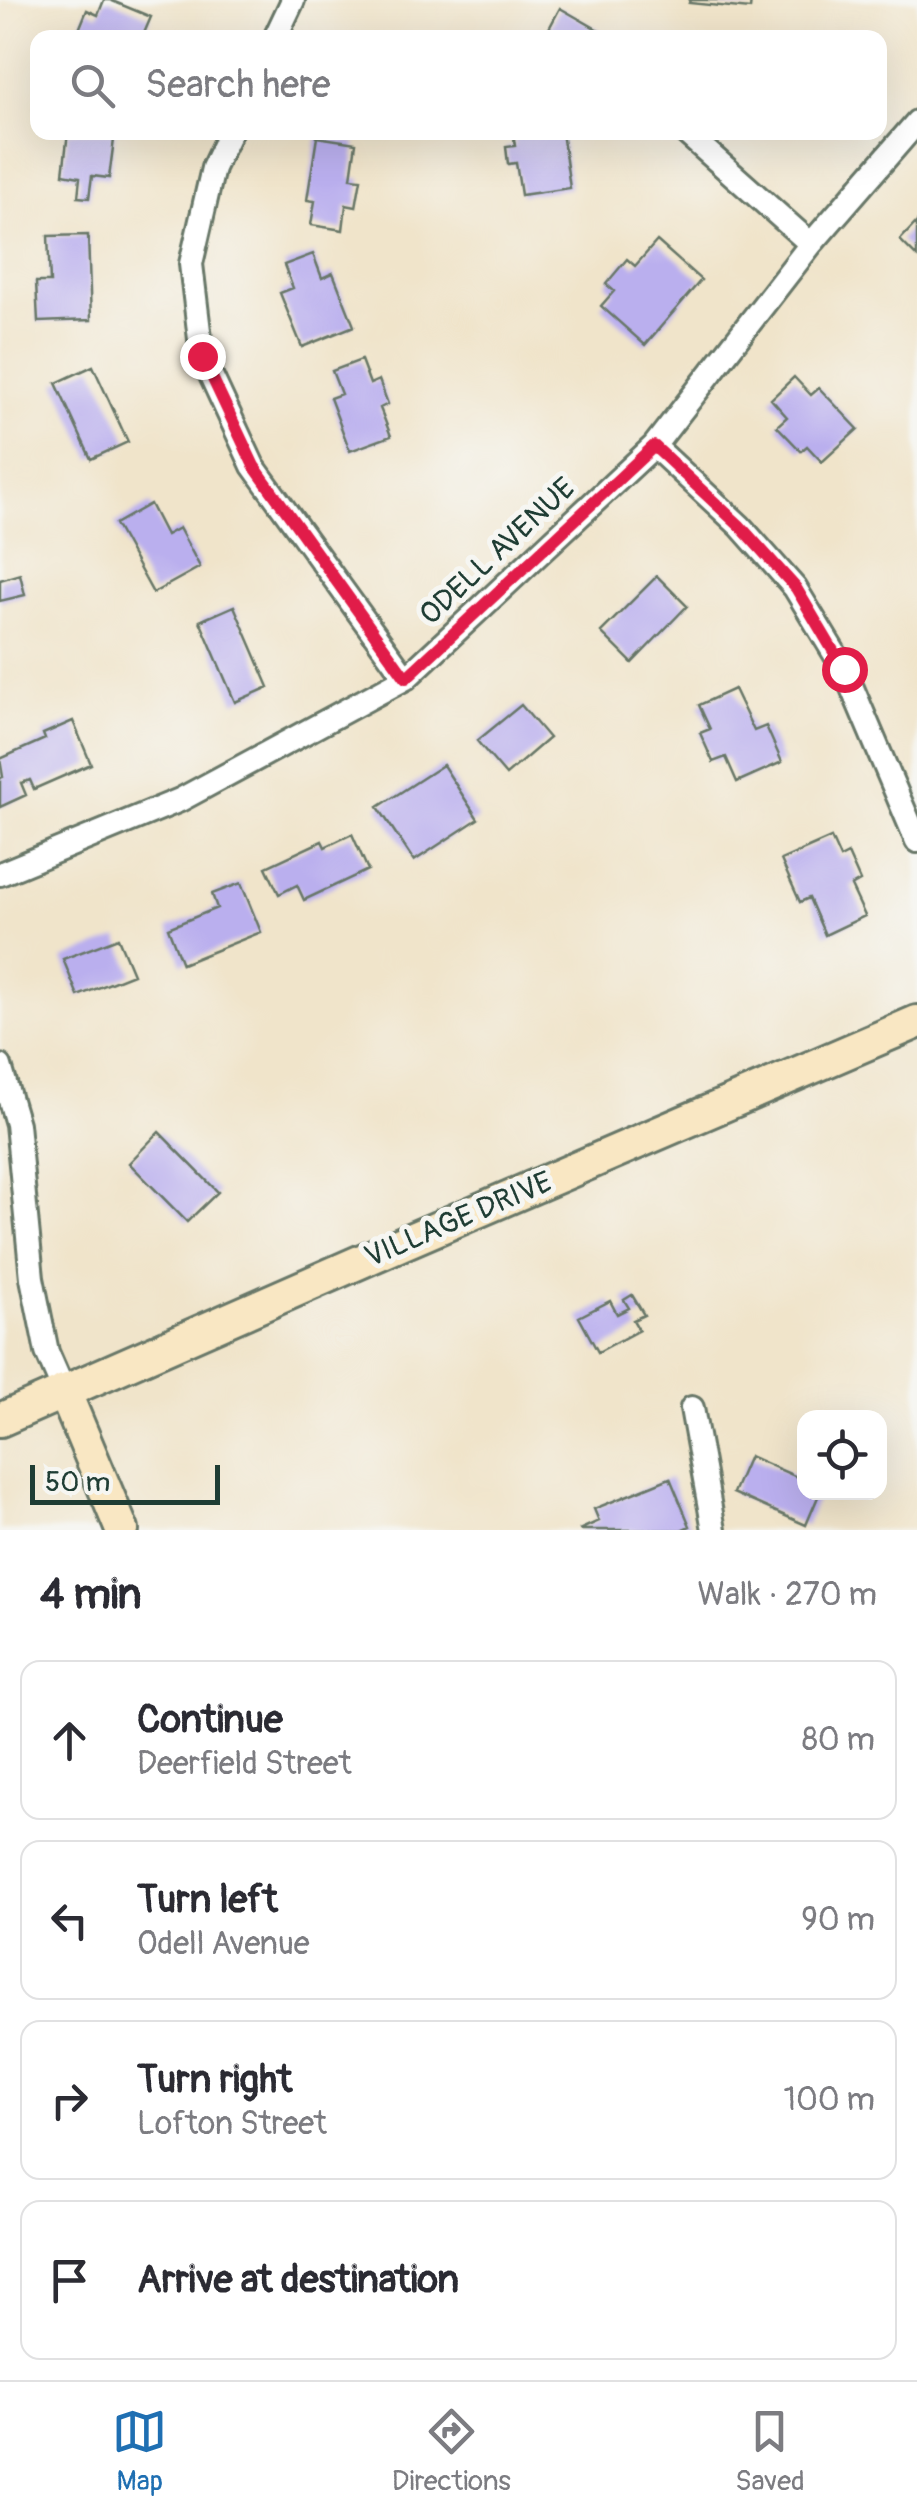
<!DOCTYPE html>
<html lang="en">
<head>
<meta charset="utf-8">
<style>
	:root { --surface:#fff; --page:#f2f2f3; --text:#2b2b33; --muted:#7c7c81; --line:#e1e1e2; --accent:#1f6fb2 }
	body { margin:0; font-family:Pangolin,sans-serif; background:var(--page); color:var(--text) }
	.controls { position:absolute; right:30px; bottom:30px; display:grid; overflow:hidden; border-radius:20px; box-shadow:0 10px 40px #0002 }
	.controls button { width:90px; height:90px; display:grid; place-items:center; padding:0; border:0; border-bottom:2px solid var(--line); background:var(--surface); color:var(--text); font:50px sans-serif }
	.scale { position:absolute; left:30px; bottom:25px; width:190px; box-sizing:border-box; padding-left:10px; border:5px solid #1f3d34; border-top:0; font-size:28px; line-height:35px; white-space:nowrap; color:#1f3d34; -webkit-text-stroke:8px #f6f6f2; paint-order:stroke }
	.stop { position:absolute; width:30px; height:30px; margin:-22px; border:8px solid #e11d48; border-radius:50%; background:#fff }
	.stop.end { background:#e11d48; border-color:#fff; box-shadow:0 2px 10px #0008 }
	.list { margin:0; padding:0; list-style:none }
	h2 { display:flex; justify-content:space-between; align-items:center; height:130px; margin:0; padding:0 40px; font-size:42px }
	h2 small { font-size:32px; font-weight:400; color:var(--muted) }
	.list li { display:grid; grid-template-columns:65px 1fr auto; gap:30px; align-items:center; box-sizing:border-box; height:160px; margin:0 20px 20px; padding:0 20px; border:2px solid var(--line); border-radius:20px }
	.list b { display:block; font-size:38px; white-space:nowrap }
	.list p { margin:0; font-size:32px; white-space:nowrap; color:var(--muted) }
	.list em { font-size:32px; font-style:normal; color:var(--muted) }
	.icon { flex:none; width:55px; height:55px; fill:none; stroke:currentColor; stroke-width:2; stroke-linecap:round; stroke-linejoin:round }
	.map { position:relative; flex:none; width:917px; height:1530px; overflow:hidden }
	.search { position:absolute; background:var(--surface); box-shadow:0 10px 40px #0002; left:30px; right:30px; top:30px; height:110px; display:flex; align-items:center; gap:25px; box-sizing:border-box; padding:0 35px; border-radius:20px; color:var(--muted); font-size:38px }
	.sheet { height:850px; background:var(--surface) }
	nav { display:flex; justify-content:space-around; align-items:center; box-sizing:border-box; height:140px; border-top:2px solid var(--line); background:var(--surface); font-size:28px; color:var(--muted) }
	nav a { display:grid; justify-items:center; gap:5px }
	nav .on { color:var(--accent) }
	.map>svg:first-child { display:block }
	.building { fill:#baafee }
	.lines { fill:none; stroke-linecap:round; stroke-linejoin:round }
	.street-casing { stroke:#687768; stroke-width:28 }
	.secondary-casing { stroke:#687768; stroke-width:38 }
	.street { stroke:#fff; stroke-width:22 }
	.secondary { stroke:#f9e7c3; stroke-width:32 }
	.route { stroke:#e11d48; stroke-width:12 }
	.labels { text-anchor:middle; stroke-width:10; stroke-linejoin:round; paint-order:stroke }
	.street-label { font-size:30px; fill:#1f3d34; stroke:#f6f6f2 }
</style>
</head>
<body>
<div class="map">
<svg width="917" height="1530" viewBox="0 0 917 1530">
	<rect width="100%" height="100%" fill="#f6f6f2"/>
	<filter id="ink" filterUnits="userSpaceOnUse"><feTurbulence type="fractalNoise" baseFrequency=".01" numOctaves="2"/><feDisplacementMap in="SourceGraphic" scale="20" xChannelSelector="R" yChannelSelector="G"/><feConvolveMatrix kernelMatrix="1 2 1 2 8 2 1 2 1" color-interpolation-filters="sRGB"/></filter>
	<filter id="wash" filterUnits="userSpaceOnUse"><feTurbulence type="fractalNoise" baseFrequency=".0048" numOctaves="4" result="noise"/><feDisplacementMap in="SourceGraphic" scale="40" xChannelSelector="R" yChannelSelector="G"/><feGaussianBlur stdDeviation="2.25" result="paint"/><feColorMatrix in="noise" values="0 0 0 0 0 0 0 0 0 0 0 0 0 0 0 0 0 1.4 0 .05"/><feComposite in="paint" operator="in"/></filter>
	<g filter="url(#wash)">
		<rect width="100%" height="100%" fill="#f0e4ca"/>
		<g id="blocks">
			<path class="building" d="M104 0H110L151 17 142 38H91L78 32 87 10 98 15Z
				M690 0H751L750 9 689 3Z
				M560 8 602 32 599 38H544Z
				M68 132H115L109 178 92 176 89 198 78 197 80 177 63 174Z
				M513 132H562L570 188 521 195 516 163 508 164 506 147 515 146Z
				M317 137 356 143 351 178 361 179 356 207 346 205 343 230 311 225 315 201 307 200Z
				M917 222V257L900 240Z
				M88 235 91 320 38 322 36 282H50L48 236Z
				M657 241 701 280 645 345 601 306 614 291 606 284 627 259 635 266Z
				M313 254 322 278 333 273 354 326 302 347 280 293 293 288 284 265Z
				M361 360 370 384 379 380 388 404 380 408 391 436 350 451 330 398 341 394 332 371Z
				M93 366 128 442 91 459 56 383Z
				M794 377 811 395 819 388 858 429 822 462 807 446 801 451 777 426 787 417 771 399Z
				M150 504 166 535 179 528 200 567 153 593 115 524Z
				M20 574 25 595 0 601V580Z
				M657 576 687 606 632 663 601 632Z
				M234 606 269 687 235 702 200 621Z
				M734 689 754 731 766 726 782 762 737 782 726 757 713 762 700 733 710 729 699 705Z
				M521 705 549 738 506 775 477 741Z
				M73 721 91 764 34 789 30 780 21 783 26 795 0 807V778L3 777 0 759 45 739 43 734Z
				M443 765 478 819 414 861 378 807Z
				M352 834 368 870 304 900 297 885 279 894 266 867 322 841 325 847Z
				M831 838 840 858 848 854 860 881 851 886 865 916 825 935 809 898 800 902 781 860Z
				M241 883 261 932 182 964 168 928 217 908 212 894Z
				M118 938 133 974 78 996 63 959Z
				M159 1132 218 1192 187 1222 129 1163Z
				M632 1295 644 1315 633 1320 639 1330 598 1352 579 1317 610 1301 617 1314 629 1308 624 1300Z
				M749 1456 804 1480V1492H820L806 1525 733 1493Z
				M670 1478 690 1526 681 1530H579L599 1521 594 1509Z"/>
		</g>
	</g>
	<g filter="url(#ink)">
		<use href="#blocks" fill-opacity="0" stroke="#687768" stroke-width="2.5"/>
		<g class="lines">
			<defs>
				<path id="street" d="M275 38 293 0
					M230 132 213 168 191 264 202 356 253 466 406 678
					M685 132 811 244
					M654 446 740 526 795 588 844 669 917 841
					M0 874 180 800 406 678 654 446 811 244 917 122
					M0 1066 17 1124 32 1278 47 1352 64 1391
					M692 1408 714 1530"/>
				<path id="secondary" d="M64 1391 122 1530
					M0 1420 403 1243 917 1022"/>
			</defs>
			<use href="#street" class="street-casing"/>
			<use href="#secondary" class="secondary-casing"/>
			<use href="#street" class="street"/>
			<use href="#secondary" class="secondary"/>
		</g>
	</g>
	<g class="lines" filter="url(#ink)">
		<path class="route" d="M202 356 254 466 406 678 654 446 740 526 796 588 844 669"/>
	</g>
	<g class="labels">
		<g class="street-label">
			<text transform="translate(497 551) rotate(-43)" y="10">ODELL AVENUE</text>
			<text transform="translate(458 1219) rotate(-23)" y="10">VILLAGE DRIVE</text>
		</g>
	</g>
</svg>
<div class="controls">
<button><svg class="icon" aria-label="locate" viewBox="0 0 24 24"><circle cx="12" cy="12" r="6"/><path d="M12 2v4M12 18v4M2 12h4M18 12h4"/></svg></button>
</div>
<div class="scale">50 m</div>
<div class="stop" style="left:844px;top:669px"></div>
<div class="stop end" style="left:202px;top:356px"></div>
<div class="search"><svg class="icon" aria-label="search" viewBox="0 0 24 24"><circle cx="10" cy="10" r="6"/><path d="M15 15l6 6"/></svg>Search here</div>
</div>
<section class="sheet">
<h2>4 min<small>Walk · 270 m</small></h2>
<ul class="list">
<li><svg class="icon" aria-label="ahead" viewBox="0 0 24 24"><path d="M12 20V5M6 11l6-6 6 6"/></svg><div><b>Continue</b><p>Deerfield Street</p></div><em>80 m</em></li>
<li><svg class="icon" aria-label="left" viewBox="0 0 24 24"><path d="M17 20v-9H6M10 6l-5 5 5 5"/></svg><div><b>Turn left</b><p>Odell Avenue</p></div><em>90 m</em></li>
<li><svg class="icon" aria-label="right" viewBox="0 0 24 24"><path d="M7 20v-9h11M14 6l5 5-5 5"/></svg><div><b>Turn right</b><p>Lofton Street</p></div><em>100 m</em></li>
<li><svg class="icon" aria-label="arrive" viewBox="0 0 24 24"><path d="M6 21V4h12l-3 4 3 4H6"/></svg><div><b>Arrive at destination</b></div></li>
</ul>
</section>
<nav>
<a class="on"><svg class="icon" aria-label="map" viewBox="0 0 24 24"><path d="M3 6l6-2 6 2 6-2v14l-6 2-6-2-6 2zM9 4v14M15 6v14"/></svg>Map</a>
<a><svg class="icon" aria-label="directions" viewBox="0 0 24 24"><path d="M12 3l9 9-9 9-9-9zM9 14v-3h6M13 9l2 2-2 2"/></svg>Directions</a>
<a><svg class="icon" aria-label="saved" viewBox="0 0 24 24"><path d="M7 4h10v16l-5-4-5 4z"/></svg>Saved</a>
</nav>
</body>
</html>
